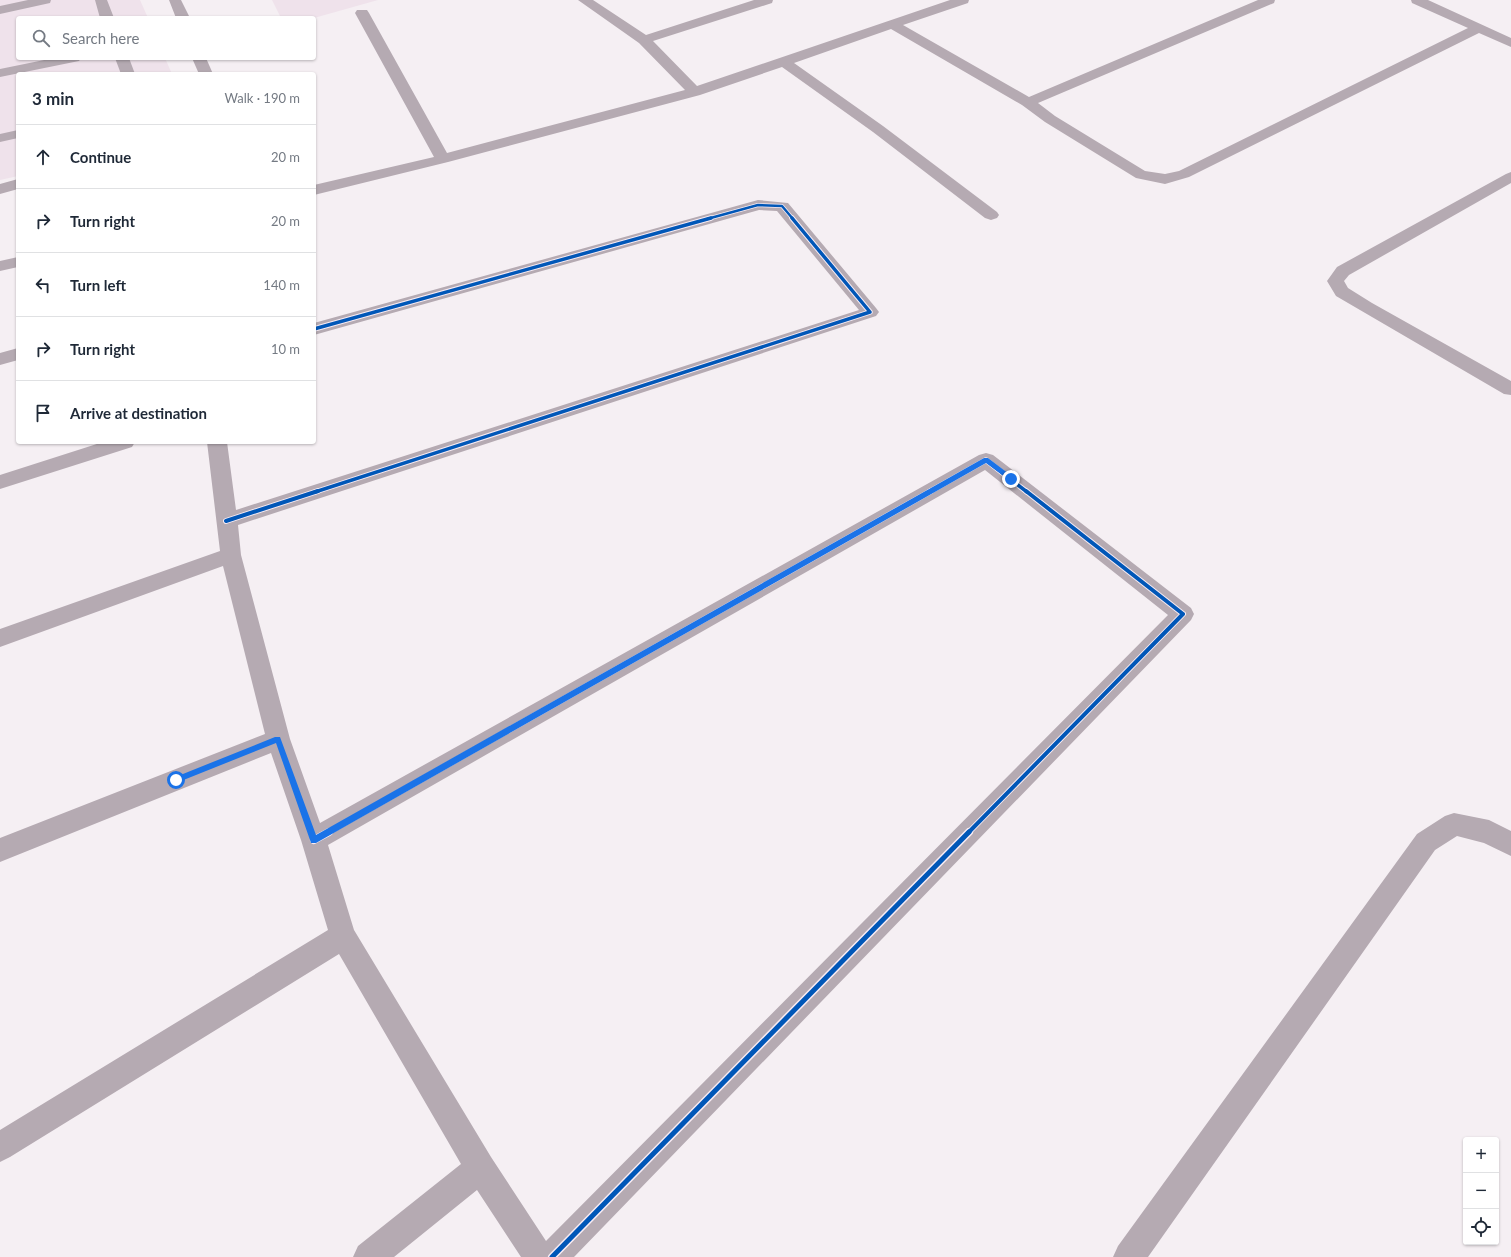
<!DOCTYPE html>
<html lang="en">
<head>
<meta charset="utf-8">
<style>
	:root { --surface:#fff; --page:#f2f2f3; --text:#1f2937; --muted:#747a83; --line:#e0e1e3 }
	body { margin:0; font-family:Lato,sans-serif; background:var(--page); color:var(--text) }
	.controls { position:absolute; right:12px; bottom:12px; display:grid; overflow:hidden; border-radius:4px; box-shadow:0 1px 3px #0004 }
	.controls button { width:36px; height:36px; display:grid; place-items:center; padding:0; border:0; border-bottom:1px solid var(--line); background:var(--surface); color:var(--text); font:20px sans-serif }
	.stop { position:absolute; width:12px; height:12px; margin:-9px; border:3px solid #1a73e8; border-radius:50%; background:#fff }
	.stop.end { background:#1a73e8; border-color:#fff; box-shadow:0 1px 4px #0008 }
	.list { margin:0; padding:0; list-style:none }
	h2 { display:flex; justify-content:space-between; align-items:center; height:52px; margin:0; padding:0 16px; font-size:17px }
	h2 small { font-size:13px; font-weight:400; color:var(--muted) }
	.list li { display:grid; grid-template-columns:26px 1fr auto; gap:12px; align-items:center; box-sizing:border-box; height:64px; padding:0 16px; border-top:1px solid var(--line) }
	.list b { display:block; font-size:15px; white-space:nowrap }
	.list em { font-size:13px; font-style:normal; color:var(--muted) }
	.icon { flex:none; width:22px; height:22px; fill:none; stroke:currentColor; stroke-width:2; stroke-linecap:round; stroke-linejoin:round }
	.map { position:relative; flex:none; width:1511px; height:1257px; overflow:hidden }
	.search { position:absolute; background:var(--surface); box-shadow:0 1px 3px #0004; left:16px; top:16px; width:300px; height:44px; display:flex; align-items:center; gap:10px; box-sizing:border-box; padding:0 14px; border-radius:4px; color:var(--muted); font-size:15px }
	.panel { position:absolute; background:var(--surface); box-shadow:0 1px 3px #0004; left:16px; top:72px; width:300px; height:372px; border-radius:4px }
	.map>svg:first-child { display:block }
	.built { fill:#efe2eb }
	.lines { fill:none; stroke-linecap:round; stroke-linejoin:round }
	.service { fill:#b5aab2; fill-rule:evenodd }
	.minor { fill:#b5aab2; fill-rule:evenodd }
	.cycleway-far3-casing { stroke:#f8ecf4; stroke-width:4 }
	.cycleway-far2-casing { stroke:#f8ecf4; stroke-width:5.5 }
	.cycleway-far1-casing { stroke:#f8ecf4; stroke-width:6 }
	.cycleway-casing { stroke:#f8ecf4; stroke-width:8 }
	.cycleway-far3 { stroke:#0057b8; stroke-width:2.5 }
	.cycleway-far2 { stroke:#0057b8; stroke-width:3.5 }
	.cycleway-far1 { stroke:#0057b8; stroke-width:4 }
	.cycleway { stroke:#0057b8; stroke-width:5 }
	.route { fill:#1a73e8 }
</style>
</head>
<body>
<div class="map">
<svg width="1511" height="1257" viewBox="0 0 1511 1257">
	<rect width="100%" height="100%" fill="#f5eff3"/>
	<path class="built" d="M0 0H140L148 18H18V58H165L172 74H18V176L0 180Z
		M272 0H378L314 18H281Z"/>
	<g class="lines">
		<path class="service" d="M28 0H51L50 3 0 14V6Z
			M95 0H107L114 18H100Z
			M54 58H81L79 61 74 62 0 77V69Z
			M115 58H129L135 74H121Z
			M18 130V138L0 142V134Z"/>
		<path class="minor" d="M169 0H181L190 18H176Z
			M578 0H593L646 35 754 0H773L772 3 653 41 697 86 950 0H969L968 3 903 25 1029 97 1258 0H1275L1274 3 1038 103 1055 116 1145 171 1165 174 1179 171 1468 28 1412 3 1411 0H1428L1511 38V47L1479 33 1189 177 1165 184 1136 178 1045 122 1022 105 891 29 794 63 883 126 997 212 999 215 997 218 991 220 985 218 873 132 782 67 700 95 448 162 314 195V185L434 157 355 13 357 10H367L369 13 447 153 685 90 639 43Z
			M192 58H206L213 74H199Z
			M1511 172V183L1349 275 1344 281 1348 288 1372 303 1511 381V395L1504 394 1336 296 1327 281 1337 267 1506 174Z
			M18 179V189L0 194V184Z
			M758 200 788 203 876 308 879 312 876 316 238 525 241 555 290 739 320 823 979 455 986 453 993 455 1191 608 1194 614 1191 620 574 1257H521L477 1190 394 1257H353L358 1246 461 1164 339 954 10 1157 0 1162V1130L328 930 301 840 271 753 0 862V838L265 734 223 566 0 647V629L220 551 207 442H227L236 510 859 310 777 211 759 210 314 335V323ZM985 470 1168 615 546 1241 491 1157 354 930 328 845Z
			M18 257V267L0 271V261Z
			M18 348V360L0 365V353Z
			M103 442H135L132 447 0 489V475Z
			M1454 813 1489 820 1511 831V856L1484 843 1457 836 1435 850 1148 1257H1113L1118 1246 1417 834 1445 816Z"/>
		<defs>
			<path id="cycleway-far3" d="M707 219 758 205 782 206 793 219"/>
			<path id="cycleway-far2" d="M314 329 711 218
				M315 492 870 312 792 218
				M929 492 986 460 1027 492"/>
			<path id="cycleway-far1" d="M226 521 318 491
				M327 833 931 491
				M968 833 1183 614 1026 491"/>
			<path id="cycleway" d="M314 840 329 832
				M552 1257 969 832"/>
		</defs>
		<use href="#cycleway-far3" class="cycleway-far3-casing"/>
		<use href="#cycleway-far2" class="cycleway-far2-casing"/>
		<use href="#cycleway-far1" class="cycleway-far1-casing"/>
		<use href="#cycleway" class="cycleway-casing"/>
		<use href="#cycleway-far3" class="cycleway-far3"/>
		<use href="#cycleway-far2" class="cycleway-far2"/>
		<use href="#cycleway-far1" class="cycleway-far1"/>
		<use href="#cycleway" class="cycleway"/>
	</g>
	<path class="route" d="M984 458H988L1013 477V480H1009L986 463 316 843H311L310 840 276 743 176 783 172 780 173 778 275 737H280L316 835Z"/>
</svg>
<div class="controls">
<button>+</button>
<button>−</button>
<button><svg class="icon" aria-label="locate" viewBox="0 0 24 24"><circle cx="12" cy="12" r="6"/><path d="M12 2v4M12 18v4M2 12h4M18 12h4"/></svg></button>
</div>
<div class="stop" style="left:176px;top:780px"></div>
<div class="stop end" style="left:1011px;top:479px"></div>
<div class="search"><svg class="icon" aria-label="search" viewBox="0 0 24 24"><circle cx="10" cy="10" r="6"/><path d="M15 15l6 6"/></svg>Search here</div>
<section class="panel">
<h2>3 min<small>Walk · 190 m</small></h2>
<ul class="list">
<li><svg class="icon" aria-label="ahead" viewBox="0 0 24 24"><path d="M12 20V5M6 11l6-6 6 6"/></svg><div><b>Continue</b></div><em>20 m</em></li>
<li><svg class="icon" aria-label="right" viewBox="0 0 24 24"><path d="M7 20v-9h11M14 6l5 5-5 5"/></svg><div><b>Turn right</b></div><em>20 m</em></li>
<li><svg class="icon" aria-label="left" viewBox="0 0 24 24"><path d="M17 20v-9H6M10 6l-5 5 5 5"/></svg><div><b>Turn left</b></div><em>140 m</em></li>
<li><svg class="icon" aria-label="right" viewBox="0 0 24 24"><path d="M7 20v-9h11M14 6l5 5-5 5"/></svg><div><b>Turn right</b></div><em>10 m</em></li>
<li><svg class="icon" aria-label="arrive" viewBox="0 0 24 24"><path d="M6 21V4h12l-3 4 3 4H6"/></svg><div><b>Arrive at destination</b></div></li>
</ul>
</section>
</div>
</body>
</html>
